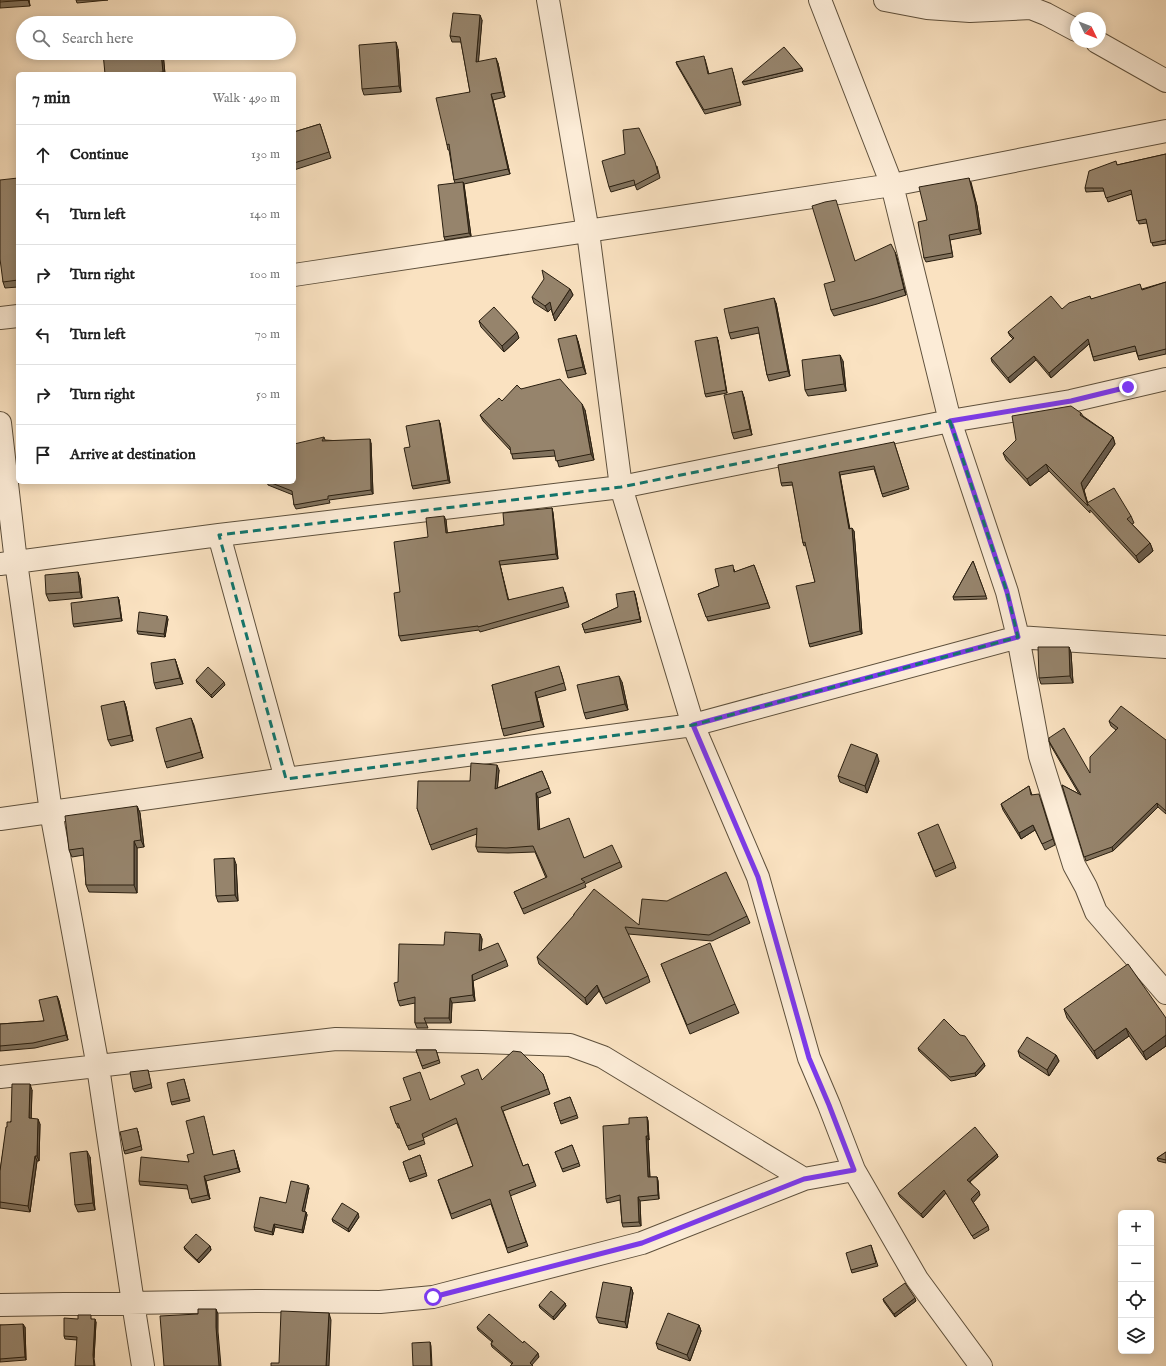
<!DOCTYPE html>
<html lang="en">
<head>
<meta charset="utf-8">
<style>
	:root { --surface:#fff; --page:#f6f6f6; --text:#222; --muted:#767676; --line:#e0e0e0 }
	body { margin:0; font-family:"IM FELL English",serif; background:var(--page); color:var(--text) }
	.controls { position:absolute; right:12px; bottom:12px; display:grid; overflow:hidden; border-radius:6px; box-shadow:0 2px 10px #0003 }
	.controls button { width:36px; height:36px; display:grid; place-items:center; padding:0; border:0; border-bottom:1px solid var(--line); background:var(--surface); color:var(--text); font:20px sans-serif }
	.compass { position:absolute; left:1070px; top:12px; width:36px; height:36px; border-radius:50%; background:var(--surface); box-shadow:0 2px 10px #0003; rotate:133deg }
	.stop { position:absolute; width:12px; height:12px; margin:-9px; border:3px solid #7c3aed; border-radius:50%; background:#fff }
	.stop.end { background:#7c3aed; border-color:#fff; box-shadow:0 1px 4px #0008 }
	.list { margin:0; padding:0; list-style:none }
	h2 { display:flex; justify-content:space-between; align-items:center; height:52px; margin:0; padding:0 16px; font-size:17px }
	h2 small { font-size:13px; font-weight:400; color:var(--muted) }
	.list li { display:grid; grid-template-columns:26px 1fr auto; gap:12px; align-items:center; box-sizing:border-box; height:60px; padding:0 16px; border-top:1px solid var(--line) }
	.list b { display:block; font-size:15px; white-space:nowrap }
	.list em { font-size:13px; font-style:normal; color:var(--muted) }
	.icon { flex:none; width:22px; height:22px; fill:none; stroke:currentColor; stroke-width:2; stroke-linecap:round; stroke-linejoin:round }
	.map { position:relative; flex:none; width:1166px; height:1366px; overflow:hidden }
	.search { position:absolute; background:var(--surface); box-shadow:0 2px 10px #0003; left:16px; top:16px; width:280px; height:44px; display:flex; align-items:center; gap:10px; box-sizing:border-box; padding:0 14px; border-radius:22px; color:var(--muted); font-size:15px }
	.panel { position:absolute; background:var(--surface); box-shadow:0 2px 10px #0003; left:16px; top:72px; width:280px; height:412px; border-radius:6px }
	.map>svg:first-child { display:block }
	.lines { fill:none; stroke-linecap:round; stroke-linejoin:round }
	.street-casing { stroke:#5e503c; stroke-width:24 }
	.street { stroke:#fcecd7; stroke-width:22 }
	.wall { fill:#81725d; stroke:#2a1f10 }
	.shaded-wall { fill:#695c4c; stroke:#2a1f10 }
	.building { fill:#96846c; stroke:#2a1f10 }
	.route { stroke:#7c3aed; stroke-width:5 }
	.marked { fill:none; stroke:#0f766e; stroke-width:3; stroke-dasharray:8 5; stroke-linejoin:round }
</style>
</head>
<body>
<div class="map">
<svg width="1166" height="1366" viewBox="0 0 1166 1366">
	<rect width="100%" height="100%" fill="#fae2c1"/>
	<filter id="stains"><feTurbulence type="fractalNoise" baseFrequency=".005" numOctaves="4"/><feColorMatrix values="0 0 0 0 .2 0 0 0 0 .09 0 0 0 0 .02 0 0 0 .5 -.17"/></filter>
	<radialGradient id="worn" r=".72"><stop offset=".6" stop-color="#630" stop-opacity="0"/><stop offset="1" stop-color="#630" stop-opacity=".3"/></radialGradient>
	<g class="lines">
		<defs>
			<path id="street" d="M548 0 588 232 621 487 693 725 758 877 809 1058 829 1105 854 1170 917 1279 981 1366
				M820 0 892 185 950 421 1007 592 1018 637 1040 756 1074 865 1086 887 1096 912 1166 993
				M885 0 927 8 970 11 1031 8 1046 14 1076 30
				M1097 42 1166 81
				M294 275 892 185 1166 131
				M0 318 18 316
				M0 423 16 562 51 812 98 1067 133 1303 143 1366
				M219 535 286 779
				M0 564 219 535 621 487 950 421 1071 401 1166 379
				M0 819 286 779 693 725 1018 637 1166 647
				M0 1077 336 1039 482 1042 570 1045 603 1057 804 1179
				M0 1305 259 1301 380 1302 433 1297 642 1243 804 1179 854 1170"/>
		</defs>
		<use href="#street" class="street-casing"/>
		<use href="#street" class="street"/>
	</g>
	<path class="wall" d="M0 0H29L30 6 0 8Z
		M76 0H108L77 3Z
		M482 20 478 62 498 63 505 97 493 100 510 174 464 184 471 236 445 240 444 237 455 183 454 180 449 150H448L447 145 470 92 461 42H452L450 36Z
		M398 49 401 92 364 95 362 89Z
		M163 53 165 74H105Z
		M705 59 709 74 733 72 741 105 705 114 677 65 676 62Z
		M802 68 803 71 744 85 742 82Z
		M320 124 331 158 294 170V132Z
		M1166 154V244L1153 246 1147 223 1139 224 1132 194 1108 202 1104 191 1086 192 1085 188 1117 165Z
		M657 166 660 178 637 190 635 185 611 192 609 187Z
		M18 178V287L5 288 3 282Z
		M971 182 977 206 981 234 950 240 953 257 926 262 924 258 927 220Z
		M895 252 897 258 906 295 877 304 834 316 831 310 835 281 856 261Z
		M1166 282V354L1139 360 1136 351 1094 361 1089 344 1051 378 1036 360 1010 383 992 362 991 358 1013 339 1010 336 1008 332 1062 309 1091 299 1142 289Z
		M570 289 573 295 555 321 551 309 548 312 534 303 532 297Z
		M776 303 790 376 769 381 767 375 759 333 731 339 729 333Z
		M479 321 519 338 504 352 481 327Z
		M718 340 727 393 706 397 705 394Z
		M578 341 586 374 568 378 566 371Z
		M843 361 846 391 808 396 805 390Z
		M521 389 585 410 594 460 559 467 556 456 513 459 511 451 483 421 480 415Z
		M744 397 752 435 734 439 732 433Z
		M1081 413 1083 416 1113 437 1115 444 1084 490 1087 502 1131 516 1134 523 1132 524 1150 543 1153 551 1139 563 1090 510V513L1049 471 1030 486 1006 460 1003 453Z
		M440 423 450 483 413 489 412 486 410 447Z
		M324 437 325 440 371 443 373 494 329 500 330 503 296 509 294 505 293 495 268 485 267 482H294Z
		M894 442 909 489 883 497 874 469 840 475 850 529 854 531 862 634 810 647 809 644 815 582 806 545 804 546 803 543 793 485 782 486 781 483Z
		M552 508 553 513 558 559 500 565 508 600 565 592 569 607 480 632 479 630 401 641 399 636 400 592 428 537 446 520 447 533 504 525Z
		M973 561 987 599 954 600 953 597Z
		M754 565 770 608 708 621 698 594 719 586 734 569 735 572Z
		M80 578 82 598 49 601 46 594Z
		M635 594 641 622 585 633 582 624 618 607Z
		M118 597 119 600 122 621 74 627 73 624Z
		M168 619 165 637 138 634 137 631Z
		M1069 647 1071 653 1073 683 1041 684 1039 678Z
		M175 659 183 684 156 689 154 683Z
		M561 672 566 690 537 698 544 727 504 736 502 729 492 685Z
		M196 680 225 685 212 698 197 683Z
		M622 682 628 710 586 719 584 713Z
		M124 701 126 707 133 741 111 746 108 740Z
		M191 718 203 758 167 768 165 762Z
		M1109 721 1166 740V814L1158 807 1113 851 1086 861 1062 785 1079 794 1051 746 1049 741 1090 773 1116 730 1111 726Z
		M879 761 867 793 840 782 838 776Z
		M499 770 497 788 542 771 551 793 538 798 539 830 584 858 620 862 622 867 585 884 586 887 524 914 514 892 546 878 535 852 508 853 478 852 476 847 477 834 432 850 417 808 470 781Z
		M1029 786 1032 795 1041 800 1055 845 1045 850 1035 830 1021 839 1003 810 1001 804Z
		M137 806 140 813 144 847 137 848V893L89 892 86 885 84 855 72 857 69 850Z
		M918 833 954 862 956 868 936 877Z
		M236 864 238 901 218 902 216 896Z
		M574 914 639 925 747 916 750 923 712 941 628 934 648 976 650 982 606 1004 599 991 587 1005 539 964 537 957 574 916Z
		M480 934 482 939 481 950 506 960 508 966 473 981 475 1001 452 1003 451 1023H426L428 1028H417L415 1023V1003L400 1006 398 1001V982L444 945Z
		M661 964 735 1004 739 1013 690 1034Z
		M57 996 59 1001 68 1040 35 1048 0 1051V1024L44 1021Z
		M1064 1009 1166 1018V1046L1146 1060 1129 1036 1097 1059 1067 1018Z
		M918 1048 984 1063 985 1066 976 1076 951 1081 919 1051Z
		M416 1050H436L440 1063 423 1069Z
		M1018 1051 1056 1055 1059 1061 1049 1076 1020 1057Z
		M148 1070 152 1088 135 1092 133 1089Z
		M543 1074 550 1094 503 1111 523 1166 528 1164 536 1186 510 1196 528 1246 508 1253 491 1204 452 1219 438 1180 473 1166 457 1123 423 1138 425 1144 409 1150 400 1128H398L390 1107 430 1100 482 1080Z
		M184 1079 190 1101 172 1105 171 1102Z
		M32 1090 31 1118 40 1124 39 1161H37L30 1212 0 1208V1171L7 1127Z
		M570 1097 578 1118 561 1124 554 1103Z
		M647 1117 648 1121 649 1140H648L650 1177H657L658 1181 659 1199 640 1201 641 1226 623 1227 622 1223 620 1200 607 1203 606 1199 629 1124Z
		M205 1121 213 1155 235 1154 240 1172 206 1181 210 1199 192 1203 188 1189 140 1185 139 1181 189 1162 194 1153Z
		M138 1131 142 1150 125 1154 124 1151Z
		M572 1145 580 1166 563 1172 555 1152Z
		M1166 1152V1163L1158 1161 1157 1158Z
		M997 1154 998 1157 970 1182 980 1195 973 1202 988 1226 989 1230 974 1239 946 1193 923 1218 900 1197 898 1193Z
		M420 1155 427 1176 410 1182 403 1162Z
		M90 1157 95 1210 78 1212 75 1205Z
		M309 1188 304 1211 306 1212 307 1215 303 1233 275 1227 273 1235 255 1231 254 1227 286 1203Z
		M359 1217 349 1232 333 1222 332 1219Z
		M871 1245 878 1266 852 1273 851 1270Z
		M210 1246 211 1250 199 1263 185 1250 184 1247Z
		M631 1287 633 1293 627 1328 599 1323 596 1317Z
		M883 1299 916 1301 895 1317 884 1302Z
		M565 1303 566 1306 554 1320 540 1308 539 1305Z
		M92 1319 96 1322 94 1358 77 1340 65 1339 64 1336Z
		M0 1325 25 1327 26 1360 0 1362Z
		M699 1325 701 1331 690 1361 658 1349 656 1343Z
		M477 1327 539 1357 512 1364 492 1347 491 1344 492 1342 478 1330Z"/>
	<path class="shaded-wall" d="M28 0H29L30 6Z
		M480 15 482 20 478 68 476 62Z
		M396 42 398 49 401 92 399 86Z
		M161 53H163L165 74H164L163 72Z
		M496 58 498 63 505 97 503 92Z
		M491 94 493 100 510 174 508 169Z
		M969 178 977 206 981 234 979 229Z
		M463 182 464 185 471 236 469 233Z
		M895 252 897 258 906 295 904 289Z
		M570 289 573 295 555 321 553 315Z
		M774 298 776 303 790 376 788 371Z
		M550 302 552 308 548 312 545 306Z
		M517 332 519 338 504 352 502 346Z
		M576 335 578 341 586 374 583 367Z
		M717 337 718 340 727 393 726 390Z
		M1088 339 1090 343 1051 378 1049 373Z
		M840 355 843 361 846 391 844 384Z
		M1034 356 1036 360 1010 383 1008 378Z
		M742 391 744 397 752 435 750 429Z
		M582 404 585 410 594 460 591 454Z
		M439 420 440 423 450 483 448 480Z
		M1113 437 1115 444 1084 490 1088 504 1081 483Z
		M370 439 371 443 373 494 371 490Z
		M1046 464 1049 471 1030 486 1027 479Z
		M839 472 840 475 850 532 849 529Z
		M552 508 553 513 558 559 556 554Z
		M444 516 446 520 448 538 446 533Z
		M852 528 854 531 862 634 860 631Z
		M1150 543 1153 551 1139 563 1136 556Z
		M499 561 510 605 508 600Z
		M78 572 80 578 82 598 80 592Z
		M634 591 635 594 641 622 640 619Z
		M118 597 119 600 122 621 121 618Z
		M167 616 168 619 165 637 164 634Z
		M1069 647 1071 653 1073 683 1070 676Z
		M175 659 177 665 183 684 180 678Z
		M619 676 622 682 628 710 625 704Z
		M224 682 225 685 212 698 211 695Z
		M535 692 537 698 544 727 541 721Z
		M124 701 126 707 133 741 131 735Z
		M191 718 194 725 203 758 201 752Z
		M877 754 879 761 867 793 865 786Z
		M497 765 499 770 497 794 495 789Z
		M536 793 538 798 540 835 538 830Z
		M1157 803 1158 807 1113 851 1112 847Z
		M137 806 140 813 144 847 141 840Z
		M1033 825 1035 830 1021 839 1019 833Z
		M134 841 137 848V893L134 885Z
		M234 858 236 864 238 901 235 895Z
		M480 934 482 939 481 957 479 951Z
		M472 975 473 981 475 1001 473 995Z
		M597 985 599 991 587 1005 585 998Z
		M57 996 59 1001 68 1040 66 1035Z
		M450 998 452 1003 451 1023 449 1018Z
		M1126 1028 1129 1036 1097 1059 1094 1051Z
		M1166 1035V1046L1146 1060 1143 1052Z
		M1056 1055 1059 1061 1049 1076 1047 1070Z
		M984 1063 985 1066 976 1076 975 1073Z
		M30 1084 32 1090 31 1124 29 1118Z
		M647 1117 648 1121 649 1140 648 1136Z
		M38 1119 40 1124 39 1161 37 1156Z
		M646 1136 648 1140 650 1181 648 1177Z
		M234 1150 235 1154 240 1172 238 1168Z
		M87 1151 90 1157 95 1210 93 1203Z
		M997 1154 998 1157 968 1183 967 1180Z
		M35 1156 37 1161 30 1212 28 1206Z
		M204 1176 206 1181 210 1199 208 1195Z
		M657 1177 658 1181 659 1199 658 1195Z
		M308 1185 309 1188 304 1214 302 1211Z
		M944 1190 946 1193 923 1218 921 1214Z
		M979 1191 980 1195 973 1203 971 1199Z
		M638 1197 640 1201 641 1226 639 1222Z
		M306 1212 307 1215 303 1233 302 1230Z
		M358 1213 359 1217 349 1232 348 1229Z
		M274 1224 275 1227 273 1235 272 1232Z
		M210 1246 211 1250 199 1263 197 1260Z
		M631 1287 633 1293 627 1328 625 1322Z
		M915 1298 916 1301 895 1317 894 1314Z
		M565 1303 566 1306 554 1320 553 1317Z
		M216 1309 218 1314V1332L221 1366H219L216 1327Z
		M329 1313 331 1320 329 1366H326Z
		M95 1319 96 1322 94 1358 95 1366H94L93 1355Z
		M23 1324 25 1327 26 1360 25 1357Z
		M699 1325 701 1331 690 1361 687 1355Z
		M430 1342 431 1346 432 1366H431Z
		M538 1353 539 1357 531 1366 530 1363Z"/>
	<path class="building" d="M0 0H28L0 2Z
		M453 13 480 15 476 62 496 58 503 92 491 94 508 169 454 180 449 144 447 145 436 98 470 92 460 37 450 36Z
		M396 42 399 86 362 89 359 45Z
		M784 47 802 68 742 82Z
		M103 53H161L163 72 146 74H105Z
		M704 56 708 74 732 68 740 102 704 110 676 62Z
		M320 124 329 152 294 163V132Z
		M639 128 655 162 658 173 635 185 634 180 609 187 602 161 625 154 623 130Z
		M1166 154V240L1151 243 1146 219 1137 221 1131 190 1106 198 1103 188H1085L1089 171 1116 161 1117 165Z
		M18 178V280L3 282 0 259V180Z
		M969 178 975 202 979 229 949 235 952 253 924 258 918 222 927 220 919 187Z
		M463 182 469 233 444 237 438 185Z
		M836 200 855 261 891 244 895 252 904 289 875 298 831 310 824 284 835 281 812 206 825 202Z
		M542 270 570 289 553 315 550 302 545 306 532 297 544 279Z
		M1166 282V349L1138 356 1135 346 1093 357 1088 339 1049 373 1034 356 1008 378 991 358 1014 338 1008 332 1051 296 1062 309 1069 303 1090 296 1091 299 1140 284 1142 290Z
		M774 298 788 371 767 375 758 327 729 333 724 309Z
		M494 307 517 332 502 346 479 321Z
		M576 335 583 367 566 371 558 339Z
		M717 337 726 390 705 394 695 341Z
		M840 355 844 384 805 390 802 360Z
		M560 379 582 404 591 454 556 461 554 450 511 454 510 447 480 415 499 398 502 401 517 385 521 389Z
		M742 391 750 429 732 433 724 395Z
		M1071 406 1081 413 1080 415 1113 437 1081 483 1087 503 1114 488 1131 516 1127 519 1150 543 1136 556 1087 503 1088 506 1046 464 1027 479 1003 453 1016 440 1012 416Z
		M439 420 448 480 412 486 404 448 410 447 406 426Z
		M324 437 322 441 370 439 371 490 328 496V499L294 505 292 491 269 482H294V444Z
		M894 442 908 486 882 494 874 466 839 472 849 529 852 528 860 631 809 644 796 586 815 582 806 547 805 542 803 543 792 482 781 483 778 465Z
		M552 508 556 554 499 561 508 600 563 587 567 602 478 627V626L399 636 394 593 400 592 394 542 428 537 426 518 444 516 446 533 504 525 503 513Z
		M973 561 986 596 953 597Z
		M733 565 734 572 754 565 768 603 706 617 698 594 719 586 715 569Z
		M78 572 80 592 46 594 45 575Z
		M634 591 640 619 584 630 582 624 618 607 616 594Z
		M118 597 121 618 73 624 71 603Z
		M139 612 167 616 164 634 137 631Z
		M1038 647H1069L1070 676 1039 678Z
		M175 659 180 678 154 683 151 663Z
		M559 666 564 683 535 692 541 721 502 729 492 685Z
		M208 667 224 682 211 695 196 680Z
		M619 676 625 704 584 713 577 685Z
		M124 701 131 735 108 740 101 706Z
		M1121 706 1166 740V811L1157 803 1112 847 1084 857 1062 785 1081 795 1049 741V738L1064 728 1090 773V757L1118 728 1109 721Z
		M191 718 201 752 165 762 156 728Z
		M851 744 877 754 865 786 838 776Z
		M471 763 497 765 495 789 542 771 549 788 536 793 538 830 569 818 584 858 612 845 620 862 581 879 585 882 522 909 514 892 547 877 533 846 506 848 476 847 477 828 430 845 417 808 418 781H470Z
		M1029 786 1031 795 1039 794 1053 839 1042 844 1033 825 1019 833 1001 804Z
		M137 806 141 840 134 841V885H86L83 848 69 850 65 816Z
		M938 824 954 862 934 871 918 833Z
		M234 858 235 895 216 896 214 859Z
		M726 872 747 916 709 935 625 927 648 976 603 998 597 985 585 998 537 957 574 915V914L594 889 639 925 642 899 667 901Z
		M445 932 480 934 479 951 498 943 506 960 472 975 473 995 450 998 449 1018H424L426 1023H415V997L398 1001 394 983 398 982 399 944 444 945Z
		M710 943 735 1004 687 1025 661 964Z
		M1128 964 1166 1018V1035L1143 1052 1126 1028 1094 1051 1064 1009Z
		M57 996 66 1035 33 1043 0 1046V1024L44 1021 39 1000Z
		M944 1019 960 1035 965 1036 984 1063 975 1073 950 1077 918 1048Z
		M1027 1037 1056 1055 1047 1070 1018 1051Z
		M416 1050H436L439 1060 422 1066Z
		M513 1051 521 1052 543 1074 548 1089 501 1107 523 1166 528 1164 534 1182 509 1191 526 1242 507 1248 490 1199 451 1214 438 1180 473 1166 456 1118 422 1134 424 1140 407 1146 398 1123 396 1124 390 1107 411 1100 403 1078 420 1072 430 1100 465 1084 461 1076 478 1069 482 1080Z
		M148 1070 151 1084 133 1089 130 1072Z
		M184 1079 189 1098 171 1102 167 1083Z
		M12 1084H30L29 1118 38 1119 37 1156H35L28 1206 0 1202V1171L6 1127H7V1122H11Z
		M570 1097 577 1115 560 1121 554 1103Z
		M204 1116 213 1155 234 1150 238 1168 204 1176 208 1195 190 1199 187 1185 139 1181 141 1157 189 1162 187 1155 194 1153 186 1121Z
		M647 1117 648 1136H646L648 1177H657L658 1195 638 1197 639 1222 622 1223 620 1195 606 1199 603 1126 629 1124V1118Z
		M975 1127 997 1154 967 1180 979 1191 971 1199 988 1226 972 1236 944 1190 921 1214 898 1193Z
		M137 1128 141 1146 124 1151 120 1132Z
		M572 1145 579 1163 562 1169 555 1152Z
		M87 1151 93 1203 75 1205 70 1153Z
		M1166 1152V1160L1157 1158Z
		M420 1155 426 1173 409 1179 403 1162Z
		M291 1181 308 1185 302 1211 306 1212 302 1230 274 1224 272 1232 254 1227 260 1197 286 1203Z
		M342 1203 358 1213 348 1229 332 1219Z
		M196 1234 210 1246 197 1260 184 1247Z
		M871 1245 876 1263 851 1270 846 1253Z
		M603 1282 631 1287 625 1322 596 1317Z
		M905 1283 915 1298 894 1314 883 1299Z
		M551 1291 565 1303 553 1317 539 1305Z
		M198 1309H216V1327L219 1366H164L160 1316 198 1314Z
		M281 1311 329 1313 326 1366H271V1363H279Z
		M668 1313 699 1325 687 1355 656 1343Z
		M489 1314 523 1343 524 1341 538 1353 530 1363 533 1366H510L513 1363 491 1344 493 1341 477 1327Z
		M78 1315H91V1319H95L93 1355 94 1366H75L77 1337 64 1336V1318L78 1319Z
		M23 1324 25 1357 0 1359V1325Z
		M430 1342 431 1366H413L412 1343Z"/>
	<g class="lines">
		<path class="route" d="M433 1297 642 1243 804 1179 854 1170 829 1105 809 1058 758 877 693 725 1018 637 1007 592 950 421 1071 401 1128 387"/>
	</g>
	<path class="marked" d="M950 421 1007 592 1018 637 693 725 286 779 219 535 621 487Z"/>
	<rect width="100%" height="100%" filter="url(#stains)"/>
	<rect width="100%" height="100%" fill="url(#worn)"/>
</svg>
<div class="controls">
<button>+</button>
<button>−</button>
<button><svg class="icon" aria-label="locate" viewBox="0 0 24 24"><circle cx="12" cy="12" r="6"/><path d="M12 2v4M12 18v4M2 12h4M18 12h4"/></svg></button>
<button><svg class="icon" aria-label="layers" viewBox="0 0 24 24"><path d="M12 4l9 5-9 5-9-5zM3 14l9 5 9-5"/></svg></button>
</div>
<svg class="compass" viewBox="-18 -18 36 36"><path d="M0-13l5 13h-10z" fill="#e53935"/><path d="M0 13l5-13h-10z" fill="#767676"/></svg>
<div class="stop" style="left:433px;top:1297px"></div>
<div class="stop end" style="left:1128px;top:387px"></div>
<div class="search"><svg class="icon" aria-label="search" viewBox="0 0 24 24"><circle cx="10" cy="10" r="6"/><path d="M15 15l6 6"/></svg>Search here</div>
<section class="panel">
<h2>7 min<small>Walk · 490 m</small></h2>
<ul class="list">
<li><svg class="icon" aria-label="ahead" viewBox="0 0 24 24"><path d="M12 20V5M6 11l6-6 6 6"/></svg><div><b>Continue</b></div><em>130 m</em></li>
<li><svg class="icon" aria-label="left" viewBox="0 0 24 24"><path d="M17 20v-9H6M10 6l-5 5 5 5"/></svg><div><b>Turn left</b></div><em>140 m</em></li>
<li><svg class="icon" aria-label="right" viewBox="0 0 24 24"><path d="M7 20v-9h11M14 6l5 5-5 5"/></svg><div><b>Turn right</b></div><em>100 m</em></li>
<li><svg class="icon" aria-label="left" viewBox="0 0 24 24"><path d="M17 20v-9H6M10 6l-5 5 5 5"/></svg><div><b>Turn left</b></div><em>70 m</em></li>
<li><svg class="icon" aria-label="right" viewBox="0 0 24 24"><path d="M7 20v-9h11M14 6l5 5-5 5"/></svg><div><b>Turn right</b></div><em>50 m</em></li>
<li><svg class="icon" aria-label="arrive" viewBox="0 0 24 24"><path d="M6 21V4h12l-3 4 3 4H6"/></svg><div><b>Arrive at destination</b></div></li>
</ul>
</section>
</div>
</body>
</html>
